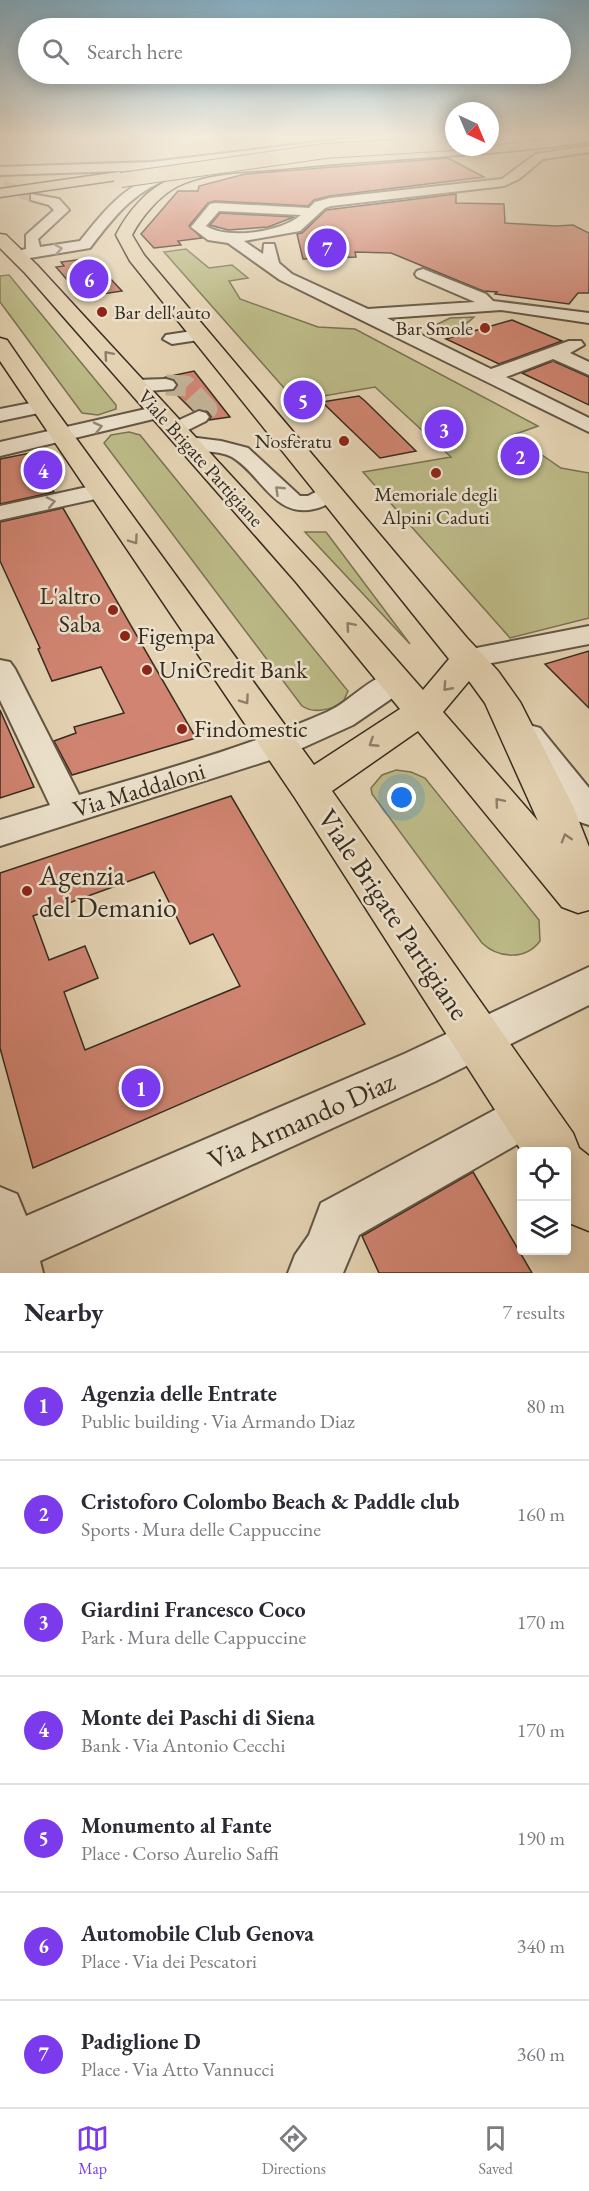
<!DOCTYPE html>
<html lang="en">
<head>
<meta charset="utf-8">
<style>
	:root { --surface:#fff; --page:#f2f2f3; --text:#2b2b33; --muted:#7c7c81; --line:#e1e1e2; --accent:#7c3aed }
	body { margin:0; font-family:"EB Garamond",serif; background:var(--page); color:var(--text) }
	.controls { position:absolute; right:18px; bottom:18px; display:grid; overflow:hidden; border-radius:6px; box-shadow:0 3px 15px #0003 }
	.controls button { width:54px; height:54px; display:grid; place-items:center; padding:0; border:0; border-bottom:2px solid var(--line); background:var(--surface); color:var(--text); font:30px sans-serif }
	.compass { position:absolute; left:445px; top:102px; width:54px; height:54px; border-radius:50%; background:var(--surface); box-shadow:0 3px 15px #0003; rotate:136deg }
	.you { position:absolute; left:402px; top:798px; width:21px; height:21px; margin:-15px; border:4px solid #fff; border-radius:50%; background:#1a73e8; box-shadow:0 0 0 9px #1a73e833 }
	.badge { display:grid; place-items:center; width:39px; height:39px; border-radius:50%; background:var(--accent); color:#fff; font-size:20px; font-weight:700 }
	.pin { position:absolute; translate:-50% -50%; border:3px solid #fff; box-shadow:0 2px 6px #0006 }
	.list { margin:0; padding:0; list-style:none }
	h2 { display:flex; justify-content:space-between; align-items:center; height:78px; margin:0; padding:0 24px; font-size:26px }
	h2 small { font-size:20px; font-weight:400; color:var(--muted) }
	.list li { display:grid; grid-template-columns:39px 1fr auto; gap:18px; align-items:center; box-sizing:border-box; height:108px; padding:0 24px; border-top:2px solid var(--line) }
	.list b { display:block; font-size:22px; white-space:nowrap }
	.list p { margin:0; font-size:20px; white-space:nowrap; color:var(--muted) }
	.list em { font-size:20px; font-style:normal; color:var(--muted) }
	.icon { flex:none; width:33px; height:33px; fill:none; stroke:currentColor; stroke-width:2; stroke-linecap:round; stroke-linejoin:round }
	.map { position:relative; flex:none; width:589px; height:1273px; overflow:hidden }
	.search { position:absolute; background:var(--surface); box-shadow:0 3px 15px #0003; left:18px; right:18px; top:18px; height:66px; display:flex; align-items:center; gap:15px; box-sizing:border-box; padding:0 21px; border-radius:33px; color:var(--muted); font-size:22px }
	.sheet { height:834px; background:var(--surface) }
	nav { display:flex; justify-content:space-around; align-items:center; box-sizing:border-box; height:84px; border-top:2px solid var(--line); background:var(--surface); font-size:16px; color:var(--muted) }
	nav a { display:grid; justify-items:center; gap:3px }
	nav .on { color:var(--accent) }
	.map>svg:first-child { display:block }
	.green { fill:#bcba87; stroke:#797354; stroke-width:1.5 }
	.building { fill:#d08471; stroke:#362c20; stroke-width:1.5; fill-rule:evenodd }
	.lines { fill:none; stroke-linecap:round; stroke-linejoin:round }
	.minor-tunnel-far1 { stroke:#c1b195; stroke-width:12; stroke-dasharray:12 6; stroke-linecap:butt }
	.minor-tunnel { stroke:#c1b195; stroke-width:21; stroke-dasharray:21 10; stroke-linecap:butt }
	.minor-casing { stroke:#625644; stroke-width:4 }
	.major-casing { stroke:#362c20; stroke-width:3 }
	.highway-casing { stroke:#362c20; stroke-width:3 }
	.minor { fill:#ede2cd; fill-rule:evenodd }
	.major { fill:#e4d2b2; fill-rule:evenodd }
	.highway { fill:#e4d2b2; fill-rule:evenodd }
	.highway-bridge-casing { stroke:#362c20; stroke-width:16; stroke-linecap:butt }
	.highway-bridge { stroke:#e4d2b2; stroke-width:14 }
	.oneway { stroke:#928776 }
	.oneway2 { stroke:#8d7f69 }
	.poi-dot { fill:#8f2418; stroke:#ede2cd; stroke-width:2 }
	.labels { text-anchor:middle; stroke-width:5; stroke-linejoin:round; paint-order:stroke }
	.far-poi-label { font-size:20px; fill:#362c20; stroke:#ede2cd; text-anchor:end }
	.far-street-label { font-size:20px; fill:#362c20; stroke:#ede2cd }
	.poi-label { font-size:24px; fill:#362c20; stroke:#ede2cd; text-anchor:start }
	.street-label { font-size:24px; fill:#362c20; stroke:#ede2cd }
	.near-poi-label { font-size:28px; fill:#362c20; stroke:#ede2cd; text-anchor:start }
	.near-street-label { font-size:28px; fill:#362c20; stroke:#ede2cd }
</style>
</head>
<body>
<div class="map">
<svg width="589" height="1273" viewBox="0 0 589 1273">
	<rect width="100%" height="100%" fill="#e4d2b2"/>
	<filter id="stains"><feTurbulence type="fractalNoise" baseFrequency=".00333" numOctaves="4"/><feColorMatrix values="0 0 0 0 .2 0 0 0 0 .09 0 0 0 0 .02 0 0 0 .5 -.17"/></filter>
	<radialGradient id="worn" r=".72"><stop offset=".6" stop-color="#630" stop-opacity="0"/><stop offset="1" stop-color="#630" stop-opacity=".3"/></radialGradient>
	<path class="green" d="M186 249 209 268 232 265 248 278 229 281 240 299 318 327 355 329 538 426 513 435 561 468 589 473V618L510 638 363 472 451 457 375 387 318 397 315 393 292 397 164 252Z
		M9 275 116 405V409L98 415 82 413 0 302V276Z
		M474 317C461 330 445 334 427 329L450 318Z
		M129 432 140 435 348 691 343 702C331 710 314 714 302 706L104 443 111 435Z
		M305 532H326L410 644Z
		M396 770 411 772 425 778 539 920 540 941C526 960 499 959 482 943L372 794 371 788 382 775Z"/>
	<path class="building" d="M448 158 484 177 330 196 314 200 308 206 215 201 208 203 189 226 202 238 178 241 181 245 154 248 141 234 178 191H198L199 186 245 174Z
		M456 194V203L504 204 505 223 556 226 573 225 589 233V293H578L569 304 495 294 497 292 483 291 391 253 355 252 356 257 303 259 297 234 302 233 326 210Z
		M220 213 294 217 268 227 228 230 210 225Z
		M91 258 122 291 82 297 56 267 64 266 61 262Z
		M512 320 562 341 499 364 446 339Z
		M553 361 589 377V405L522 373Z
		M194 371 230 417 209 420 211 417 208 412 200 409 193 411 173 391 178 384 166 377Z
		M359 396 365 401 416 451 380 458 322 402Z
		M30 453 54 492 0 504V459Z
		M63 508 196 738 72 775 54 741 76 733 74 727 124 713 101 667 52 681 38 649 40 648 0 561V522Z
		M589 651V708L545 664Z
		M0 710 34 787 0 798Z
		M231 796 365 1024 33 1168 0 1048V873ZM154 872 190 944 213 934 240 986 85 1050 64 992 98 978 85 946 49 960 33 916Z
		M473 1172 532 1273H379L362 1236Z"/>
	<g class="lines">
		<path class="minor-tunnel-far1" d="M3 187 36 197"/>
		<path class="minor-tunnel" d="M166 385 186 386 207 409 199 417"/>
		<defs>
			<path id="minor" d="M360 137H407L402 140 152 170 0 175V167L152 162Z
				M589 146V152L543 159 519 179 504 186 331 206 325 208 300 231 244 241 263 254 264 244H274L279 263 292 274 368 309 475 302 417 277 415 274 417 271 423 269 486 294 493 301 589 313V323L501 310 387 318 491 369 569 341H581L584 345 570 353 589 362V375L553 359 506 377 589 418V432L280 280 228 243 208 240 191 227 210 204 215 203 309 208 315 202 330 198 502 179 536 154ZM219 211 301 215C282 232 228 240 206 226Z
				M174 169 180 173 178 176C137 187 115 215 90 248L18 260 10 255 13 252 26 249V235L54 210 49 205 31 200V194L59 199 69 210 38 239 40 247 80 241C109 205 128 181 174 169Z
				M199 330 205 331 208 335 205 339 172 344 163 339 166 335Z
				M166 379 173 381 176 385 173 389 136 392 126 386 136 380Z
				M41 401 48 403 51 407 48 411 0 421V409Z
				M159 406 166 408 169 412 166 416 0 456V442Z
				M199 411 206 413 209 417 206 421 182 433H168L164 429 168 425Z
				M189 437 221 441 248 448 300 496H308L329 485 337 487 341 492C334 501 325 507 314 509 274 518 261 474 232 457 217 449 197 453 181 449L178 444 181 439Z
				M101 484 109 486 113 491 109 496 0 520V506Z
				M589 626V644L466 668 456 665 451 659 456 653 466 650Z
				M0 660 10 662 15 669 79 795C163 770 247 747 327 712 353 701 377 666 407 674L411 681 407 688 353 725 289 754 0 846V820L50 805 0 700Z
				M529 725 540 728 589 788V825L577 821 513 736 518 728Z
				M589 967V1005L434 1082 40 1261 43 1273H0V1187L17 1194 26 1216 404 1054Z
				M528 1092 544 1099 551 1114 544 1129 359 1235 343 1273H288L295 1255 309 1235 321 1203Z"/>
			<path id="major" d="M566 137H589V142C487 157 384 158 281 169 248 172 209 171 178 186 159 196 142 216 132 235L144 255 467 638 498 671 520 702 573 806 589 847V910L578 913 562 907 418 731 332 791 573 1133 579 1148 589 1156V1231L569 1223 566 1219V1152H522L295 798 0 361V338L7 340 51 404 314 765 400 709 296 582 25 273 0 248V234L6 235 37 265 318 570 423 690 449 659 130 261 116 235C127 213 146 190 169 180 201 164 241 165 276 161 374 151 471 151 566 137ZM469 681 485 703 538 821 443 712Z"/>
			<path id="highway" d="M490 137H537L531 141 490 145Z
				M160 166 167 170 165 173 0 197V189Z"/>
		</defs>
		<use href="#minor" class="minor-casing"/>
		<use href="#major" class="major-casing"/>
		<use href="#highway" class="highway-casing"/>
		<use href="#minor" class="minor"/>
		<use href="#major" class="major"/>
		<use href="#highway" class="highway"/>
		<defs>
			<path id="highway-bridge" d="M121 180 325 151 454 143"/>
		</defs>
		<use href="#highway-bridge" class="highway-bridge-casing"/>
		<use href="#highway-bridge" class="highway-bridge"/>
	</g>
	<defs><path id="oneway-chevron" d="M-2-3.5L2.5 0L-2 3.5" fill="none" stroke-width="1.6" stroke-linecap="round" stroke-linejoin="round" transform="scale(1.5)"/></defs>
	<g class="oneway">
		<use href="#oneway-chevron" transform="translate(58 249) rotate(-9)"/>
		<use href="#oneway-chevron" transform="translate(98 427) rotate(-13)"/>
		<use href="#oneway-chevron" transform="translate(279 490) rotate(-136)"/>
		<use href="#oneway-chevron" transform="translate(51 502) rotate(-12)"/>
	</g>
	<g class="oneway2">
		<use href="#oneway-chevron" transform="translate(108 355) rotate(-131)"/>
		<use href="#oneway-chevron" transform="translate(134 540) rotate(55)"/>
		<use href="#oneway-chevron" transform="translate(350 626) rotate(-131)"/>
		<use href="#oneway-chevron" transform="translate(447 687) rotate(132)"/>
		<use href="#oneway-chevron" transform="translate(245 700) rotate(55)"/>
		<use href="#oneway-chevron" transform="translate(373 743) rotate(147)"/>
		<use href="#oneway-chevron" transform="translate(499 802) rotate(-130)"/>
		<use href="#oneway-chevron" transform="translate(566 838) rotate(-107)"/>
	</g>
	<linearGradient id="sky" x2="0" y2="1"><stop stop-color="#87b6d0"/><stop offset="0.43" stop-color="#f3ebdc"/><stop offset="1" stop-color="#f3ebdc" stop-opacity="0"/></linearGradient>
	<rect width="589" height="316" fill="url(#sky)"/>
	<g class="poi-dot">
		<circle cx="102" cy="312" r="6"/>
		<circle cx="485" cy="328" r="6"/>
		<circle cx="344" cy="441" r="6"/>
		<circle cx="436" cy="473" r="6"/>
		<circle cx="113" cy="610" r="6"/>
		<circle cx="125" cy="636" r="6"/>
		<circle cx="147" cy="670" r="6"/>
		<circle cx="182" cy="729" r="6"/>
		<circle cx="27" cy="891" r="6"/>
	</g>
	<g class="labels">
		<g class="far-poi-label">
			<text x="114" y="319" text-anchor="start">Bar dell'auto</text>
			<text x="473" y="335">Bar Smole</text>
			<text x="332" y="448">Nosferatu</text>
			<text x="436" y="501" text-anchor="middle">Memoriale degli<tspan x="436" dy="23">Alpini Caduti</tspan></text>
		</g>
		<g class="far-street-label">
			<text transform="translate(201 458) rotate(48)" y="7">Viale Brigate Partigiane</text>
		</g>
		<g class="poi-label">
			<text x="101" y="604" text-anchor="end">L'altro<tspan x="101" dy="28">Saba</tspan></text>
			<text x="137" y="644">Figempa</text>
			<text x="159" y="678">UniCredit Bank</text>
			<text x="194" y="737">Findomestic</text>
		</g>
		<g class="street-label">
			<text transform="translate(139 790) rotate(-17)" y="8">Via Maddaloni</text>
		</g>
		<g class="near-poi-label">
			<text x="39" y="885">Agenzia<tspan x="39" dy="32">del Demanio</tspan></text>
		</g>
		<g class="near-street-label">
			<text transform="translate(394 914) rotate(56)" y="10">Viale Brigate Partigiane</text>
			<text transform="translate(301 1120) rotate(-24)" y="10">Via Armando Diaz</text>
		</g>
	</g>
	<rect width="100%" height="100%" filter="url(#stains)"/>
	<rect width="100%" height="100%" fill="url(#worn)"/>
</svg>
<div class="controls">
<button><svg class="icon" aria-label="locate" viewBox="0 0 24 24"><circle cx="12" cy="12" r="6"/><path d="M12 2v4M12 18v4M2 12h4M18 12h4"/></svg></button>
<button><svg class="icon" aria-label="layers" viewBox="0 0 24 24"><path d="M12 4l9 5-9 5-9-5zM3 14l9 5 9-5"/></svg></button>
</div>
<svg class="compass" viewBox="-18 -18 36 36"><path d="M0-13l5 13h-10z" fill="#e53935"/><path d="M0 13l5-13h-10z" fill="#7c7c81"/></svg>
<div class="you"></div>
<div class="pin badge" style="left:141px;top:1088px">1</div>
<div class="pin badge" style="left:520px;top:456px">2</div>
<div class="pin badge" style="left:444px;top:429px">3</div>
<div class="pin badge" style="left:43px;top:470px">4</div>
<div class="pin badge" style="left:303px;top:400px">5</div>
<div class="pin badge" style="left:89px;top:279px">6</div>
<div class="pin badge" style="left:327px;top:248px">7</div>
<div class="search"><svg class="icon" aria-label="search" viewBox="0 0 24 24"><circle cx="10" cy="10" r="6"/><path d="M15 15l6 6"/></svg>Search here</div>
</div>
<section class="sheet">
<h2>Nearby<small>7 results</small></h2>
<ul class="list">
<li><span class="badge">1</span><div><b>Agenzia delle Entrate</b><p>Public building · Via Armando Diaz</p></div><em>80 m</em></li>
<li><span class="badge">2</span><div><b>Cristoforo Colombo Beach &amp; Paddle club</b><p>Sports · Mura delle Cappuccine</p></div><em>160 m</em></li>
<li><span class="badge">3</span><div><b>Giardini Francesco Coco</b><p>Park · Mura delle Cappuccine</p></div><em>170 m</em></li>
<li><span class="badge">4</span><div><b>Monte dei Paschi di Siena</b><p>Bank · Via Antonio Cecchi</p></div><em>170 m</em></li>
<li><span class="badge">5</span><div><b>Monumento al Fante</b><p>Place · Corso Aurelio Saffi</p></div><em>190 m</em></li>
<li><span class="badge">6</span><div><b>Automobile Club Genova</b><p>Place · Via dei Pescatori</p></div><em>340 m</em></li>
<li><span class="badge">7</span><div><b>Padiglione D</b><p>Place · Via Atto Vannucci</p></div><em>360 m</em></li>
</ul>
</section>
<nav>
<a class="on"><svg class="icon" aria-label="map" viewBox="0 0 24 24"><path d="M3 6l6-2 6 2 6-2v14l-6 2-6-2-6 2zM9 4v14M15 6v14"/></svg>Map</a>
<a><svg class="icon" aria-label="directions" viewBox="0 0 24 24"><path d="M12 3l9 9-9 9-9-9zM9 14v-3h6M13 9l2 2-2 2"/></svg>Directions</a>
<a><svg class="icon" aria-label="saved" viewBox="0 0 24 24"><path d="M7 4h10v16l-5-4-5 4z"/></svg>Saved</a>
</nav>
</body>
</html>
